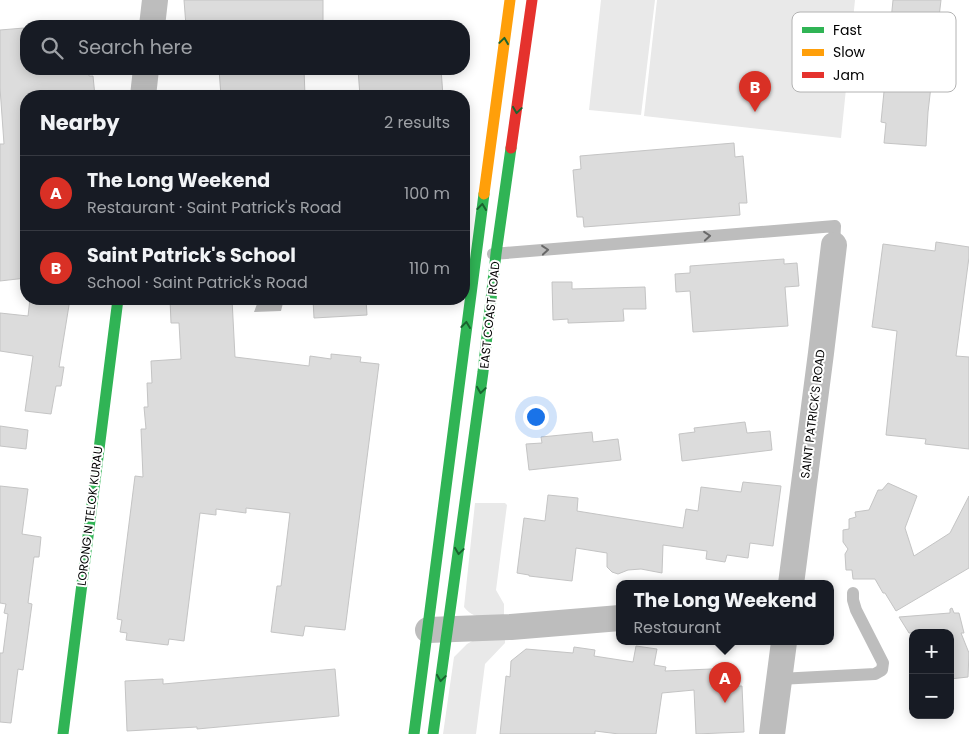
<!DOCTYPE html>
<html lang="en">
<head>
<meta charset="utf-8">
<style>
	:root { --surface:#171b24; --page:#20242c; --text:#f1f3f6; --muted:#9ea1a6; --line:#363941; --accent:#d93025 }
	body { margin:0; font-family:Poppins,sans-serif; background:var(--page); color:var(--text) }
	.controls { position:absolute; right:15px; bottom:15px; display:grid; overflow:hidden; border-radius:10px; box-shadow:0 2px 12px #0003 }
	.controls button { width:45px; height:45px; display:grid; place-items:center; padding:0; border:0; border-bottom:1px solid var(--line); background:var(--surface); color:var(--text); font:25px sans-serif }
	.you { position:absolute; left:535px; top:416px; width:18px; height:18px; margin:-12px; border:4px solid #fff; border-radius:50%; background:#1a73e8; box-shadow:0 0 0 8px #1a73e833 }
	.badge { display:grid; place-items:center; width:32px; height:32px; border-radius:50%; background:var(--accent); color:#fff; font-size:16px; font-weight:700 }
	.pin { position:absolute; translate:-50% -41px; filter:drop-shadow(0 1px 2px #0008) }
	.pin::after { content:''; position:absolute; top:26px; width:18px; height:15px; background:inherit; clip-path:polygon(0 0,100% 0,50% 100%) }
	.popup { position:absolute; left:616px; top:580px; width:218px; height:65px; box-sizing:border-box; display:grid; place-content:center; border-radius:10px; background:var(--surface); filter:drop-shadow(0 1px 4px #0005); font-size:16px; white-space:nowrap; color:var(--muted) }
	.popup b { font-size:19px; color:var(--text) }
	.popup::after { content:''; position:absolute; left:50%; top:100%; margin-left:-10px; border:10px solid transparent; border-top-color:var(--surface) }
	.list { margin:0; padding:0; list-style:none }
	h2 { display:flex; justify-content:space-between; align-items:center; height:65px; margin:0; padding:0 20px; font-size:21px }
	h2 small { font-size:16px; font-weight:400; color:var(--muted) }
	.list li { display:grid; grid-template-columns:32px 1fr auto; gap:15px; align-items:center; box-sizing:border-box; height:75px; padding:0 20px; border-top:1px solid var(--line) }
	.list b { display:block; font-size:19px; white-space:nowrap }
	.list p { margin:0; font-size:16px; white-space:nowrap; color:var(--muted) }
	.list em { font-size:16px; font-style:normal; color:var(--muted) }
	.icon { flex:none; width:28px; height:28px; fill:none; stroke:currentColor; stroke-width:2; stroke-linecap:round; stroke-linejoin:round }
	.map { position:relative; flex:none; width:969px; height:734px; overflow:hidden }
	.search { position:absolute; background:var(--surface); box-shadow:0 2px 12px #0003; left:20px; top:20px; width:450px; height:55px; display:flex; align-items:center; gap:12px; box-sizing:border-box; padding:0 18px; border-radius:20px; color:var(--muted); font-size:19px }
	.panel { position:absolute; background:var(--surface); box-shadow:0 2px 12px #0003; left:20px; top:90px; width:450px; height:215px; border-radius:20px }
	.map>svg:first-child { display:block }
	.green { fill:#e9e9e9 }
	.water { fill:#bbb }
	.building { fill:#dcdcdc; stroke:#c4c4c4 }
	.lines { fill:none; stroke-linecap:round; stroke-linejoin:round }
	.lane { stroke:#bdbdbd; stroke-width:12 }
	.street { stroke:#bdbdbd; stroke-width:26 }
	.fast { stroke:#30b455; stroke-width:11 }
	.slow { stroke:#ff9f0a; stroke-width:11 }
	.jam { stroke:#e5322d; stroke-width:11 }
	.oneway { stroke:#1a632f }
	.oneway2 { stroke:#686868 }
	.labels { text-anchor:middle; stroke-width:4; stroke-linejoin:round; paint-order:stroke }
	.street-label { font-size:12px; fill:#000; stroke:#fff }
	.key { fill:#fff; stroke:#b2b2b2; stroke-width:1 }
	.key-label { font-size:14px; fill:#000 }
</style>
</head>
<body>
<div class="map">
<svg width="969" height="734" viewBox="0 0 969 734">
	<rect width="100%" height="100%" fill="#fff"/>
	<path class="green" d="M601 0H655L641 115 589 110Z
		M657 0H855L841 138 644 116Z
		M475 503H505L507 505 496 590 504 604V615C488 617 475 621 464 607Z
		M505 636V643L485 664 476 734H443L454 657 467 644 476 639Z"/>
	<path class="water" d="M257 299H286L283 303 281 311 254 312 257 304Z"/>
	<path class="building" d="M184 0H323V22L245 26H186Z
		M893 0H941L928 112 926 146 884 143 886 123 881 122Z
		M24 28V36H26V69H89V76H93L95 96H68L67 94 48 96H26V278L0 281V144H4L0 88V30Z
		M219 69H304L305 96H221Z
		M358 69H441L443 96H360Z
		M734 143 735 157 743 156 747 203H739L740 215 584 227 583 217H577L573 170 581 169 580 156Z
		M936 242 969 247V257L956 356 969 357V449L925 444 926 439 886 435 897 331 872 327 883 244 935 251Z
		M784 259V264L797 263 799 286 785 287 788 326 693 332 690 291 676 292 675 274 690 273V266Z
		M552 282H572V289L645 287 646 309H623L624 321 568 323V319L553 320Z
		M30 299H70L59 367H64L61 386H56L51 414 25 411 33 356 0 351V313L28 316Z
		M170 299H232L235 357 309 366 310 356 331 359V354L361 357 360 362 379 364 345 630 305 626 303 636 271 632 277 586H281L290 513 246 508V513L216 509V515L200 513 184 641 169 639 168 645 126 640 127 633 120 632 122 620 117 619 135 476 143 477 141 429H146L144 407H148L147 383H152L151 361 181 359 179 323H171Z
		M313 299H366L367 315 314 318Z
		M745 422 747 433 770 431 772 450 682 461 679 434 695 432 694 428Z
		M0 426 28 430 26 449 0 446Z
		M592 432 593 442 618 439 621 460 529 470 526 444 542 443 541 437Z
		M743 482 781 486 773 546 750 543 748 558 727 555 725 562 706 559 707 551 663 545 662 573 641 569 628 570 618 574 612 572 607 567V553L576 548 572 581 529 576V575L517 573 524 518 545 521 548 495 578 498 577 511 683 528 686 509 698 511 701 487 741 492Z
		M888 483 917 496 905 528 914 556 950 533 969 496V568L896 611 885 593H883L875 579H853L852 570H846L845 554 848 549 843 542V530L849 529V519L856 517 855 512 869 510 878 490H882Z
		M0 486 28 489 22 534 41 537 39 557H34L28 603 32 604 23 670 18 669 11 723 0 722V653H3L8 614 4 613 6 604 0 603Z
		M952 608 954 613H959L964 633H961L969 653 968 677 950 679V633H909L899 617 950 613V609Z
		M636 646 657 649 654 665 666 667 665 671 734 668V686H742L744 732 696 734 694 690 662 693 656 734H619L595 731V734H500L506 676 510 677 511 661 526 649 573 653 574 647 595 650 594 656 633 662Z
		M335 669 339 716 197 729V727L127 731 125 681 163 679V684Z"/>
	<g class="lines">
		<path class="lane" d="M493 254 835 226 834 245
			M779 679 875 674 882 670 883 663 856 610 853 600V593"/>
		<path class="street" d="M152 26 155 0
			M143 96 146 69
			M791 584 821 353 834 245
			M428 630 511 627 620 618
			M772 734 784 642"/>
		<path class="fast" d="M63 734 118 299
			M414 734 484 194
			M433 734 483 372 496 254 511 148"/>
		<path class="slow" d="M484 194 510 0"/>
		<path class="jam" d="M511 148 532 0"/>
	</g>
	<defs><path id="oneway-chevron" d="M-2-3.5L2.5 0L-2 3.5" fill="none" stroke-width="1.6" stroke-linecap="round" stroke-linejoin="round" transform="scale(1.25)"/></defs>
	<g class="oneway">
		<use href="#oneway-chevron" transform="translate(504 41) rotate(-82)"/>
		<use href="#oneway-chevron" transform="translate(517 110) rotate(98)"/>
		<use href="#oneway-chevron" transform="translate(482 207) rotate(-83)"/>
		<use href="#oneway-chevron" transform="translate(466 325) rotate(-83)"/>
		<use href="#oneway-chevron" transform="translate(481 390) rotate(98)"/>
		<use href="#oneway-chevron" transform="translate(459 551) rotate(98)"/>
		<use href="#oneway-chevron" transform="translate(441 678) rotate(98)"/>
	</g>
	<g class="oneway2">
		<use href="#oneway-chevron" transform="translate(707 236) rotate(-5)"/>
		<use href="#oneway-chevron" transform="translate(545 250) rotate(-5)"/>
	</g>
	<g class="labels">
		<g class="street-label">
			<text transform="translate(490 315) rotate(-84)" y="4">EAST COAST ROAD</text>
			<text transform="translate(813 414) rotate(-83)" y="4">SAINT PATRICK'S ROAD</text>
			<text transform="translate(90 516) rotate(-83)" y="4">LORONG N TELOK KURAU</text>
		</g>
	</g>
	<rect x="792" y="12" width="164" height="80" rx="8" class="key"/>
	<rect x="802" y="27" width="22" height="6" fill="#30b455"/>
	<rect x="802" y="49" width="22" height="7" fill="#ff9f0a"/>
	<rect x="802" y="72" width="22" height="6" fill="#e5322d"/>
	<g class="key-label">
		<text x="833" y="35">Fast</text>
		<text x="833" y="57">Slow</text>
		<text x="833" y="80">Jam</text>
	</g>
</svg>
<div class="controls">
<button>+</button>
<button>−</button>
</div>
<div class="you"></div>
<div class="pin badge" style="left:725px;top:703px">A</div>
<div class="popup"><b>The Long Weekend</b>Restaurant</div>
<div class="pin badge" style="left:755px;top:112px">B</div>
<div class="search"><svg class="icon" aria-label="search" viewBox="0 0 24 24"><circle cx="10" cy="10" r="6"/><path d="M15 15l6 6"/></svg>Search here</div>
<section class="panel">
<h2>Nearby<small>2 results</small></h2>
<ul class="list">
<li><span class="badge">A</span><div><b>The Long Weekend</b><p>Restaurant · Saint Patrick's Road</p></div><em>100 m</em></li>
<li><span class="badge">B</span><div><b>Saint Patrick's School</b><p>School · Saint Patrick's Road</p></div><em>110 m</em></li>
</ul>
</section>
</div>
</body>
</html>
